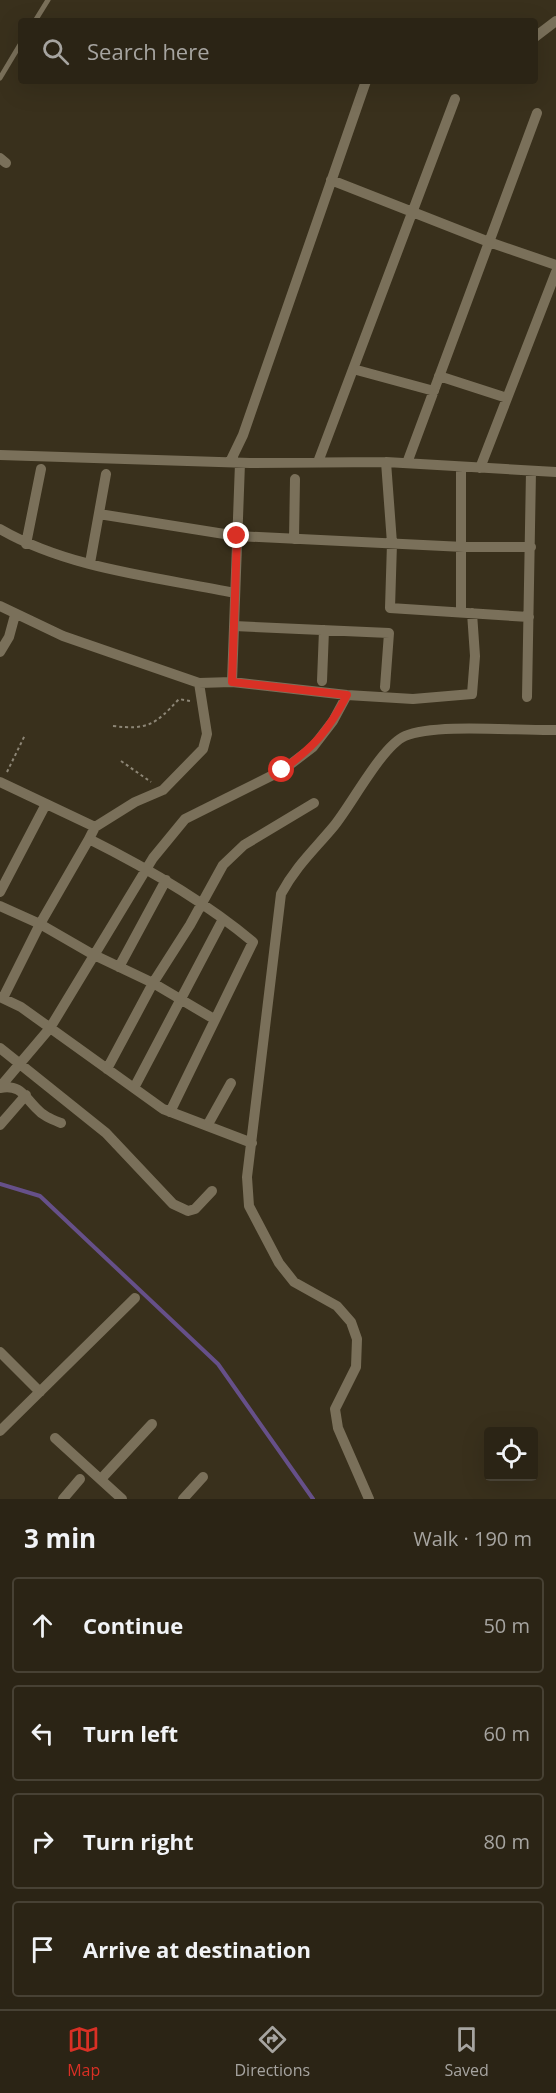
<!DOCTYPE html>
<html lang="en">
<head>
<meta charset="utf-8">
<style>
	:root { --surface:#2b2415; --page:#373022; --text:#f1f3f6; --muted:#a6a4a0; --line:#474134; --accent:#d93025 }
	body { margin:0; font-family:"Open Sans",sans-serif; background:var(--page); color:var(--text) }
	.controls { position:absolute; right:18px; bottom:18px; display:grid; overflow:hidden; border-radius:6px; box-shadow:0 6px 24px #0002 }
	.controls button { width:54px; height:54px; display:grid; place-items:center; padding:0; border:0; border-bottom:2px solid var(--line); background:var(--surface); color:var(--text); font:30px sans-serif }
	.stop { position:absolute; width:18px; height:18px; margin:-14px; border:4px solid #d93025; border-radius:50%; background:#fff }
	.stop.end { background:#d93025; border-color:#fff; box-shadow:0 2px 6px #0008 }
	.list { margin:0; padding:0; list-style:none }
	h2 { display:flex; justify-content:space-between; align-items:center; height:78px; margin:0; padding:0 24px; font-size:26px }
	h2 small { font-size:20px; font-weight:400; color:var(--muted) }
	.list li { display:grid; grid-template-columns:39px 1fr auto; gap:18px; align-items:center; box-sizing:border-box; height:96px; margin:0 12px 12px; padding:0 12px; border:2px solid var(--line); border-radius:6px }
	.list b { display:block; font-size:22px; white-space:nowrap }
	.list em { font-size:20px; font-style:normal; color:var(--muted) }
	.icon { flex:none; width:33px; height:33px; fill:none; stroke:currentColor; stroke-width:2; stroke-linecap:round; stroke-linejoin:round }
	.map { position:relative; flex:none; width:556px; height:1499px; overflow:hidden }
	.search { position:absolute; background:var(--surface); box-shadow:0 6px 24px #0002; left:18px; right:18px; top:18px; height:66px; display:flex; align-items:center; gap:15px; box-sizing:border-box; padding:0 21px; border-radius:6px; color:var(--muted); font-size:22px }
	.sheet { height:510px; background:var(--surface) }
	nav { display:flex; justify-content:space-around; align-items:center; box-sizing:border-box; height:84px; border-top:2px solid var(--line); background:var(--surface); font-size:16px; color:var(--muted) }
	nav a { display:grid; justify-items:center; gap:3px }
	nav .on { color:var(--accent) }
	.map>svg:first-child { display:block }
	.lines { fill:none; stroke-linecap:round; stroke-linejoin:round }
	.stream { stroke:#665089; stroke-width:4 }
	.path { stroke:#8d8676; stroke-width:2; stroke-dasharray:3 3; stroke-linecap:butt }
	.lane { stroke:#7a705a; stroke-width:5 }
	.street { stroke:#7a705a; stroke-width:10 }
	.route { stroke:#d93025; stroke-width:8 }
</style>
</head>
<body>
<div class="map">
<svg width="556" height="1499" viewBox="0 0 556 1499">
	<rect width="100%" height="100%" fill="#39301c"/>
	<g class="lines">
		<path class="stream" d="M0 1184 40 1196 218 1364 313 1499"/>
		<path class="path" d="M113 726C148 730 155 725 179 699L190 701
			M121 761 151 782
			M7 772 25 735"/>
		<path class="lane" d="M35 21 48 0
			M0 78 21 43"/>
		<path class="street" d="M535 37 556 21
			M0 158 6 163
			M331 180 489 242 556 265
			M353 369 434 391
			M439 376 507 398
			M0 455 250 463 386 462 556 472
			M230 462 243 435 366 81
			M318 462 455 99
			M386 462 392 543 390 608 529 617
			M407 463 537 113
			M461 467V612
			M480 468 556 272
			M99 514 237 536 464 547H531
			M0 529C69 569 157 577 235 593
			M294 539 295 479
			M26 544 41 469
			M90 563 106 474
			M0 606 63 636 199 683 232 682 347 695 413 699 472 694 475 656 472 613
			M234 626 389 633 385 687
			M0 652 9 637 15 615
			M322 681 324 630
			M232 682 240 463
			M527 697 531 471
			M0 782 95 827 89 839C147 868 203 900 253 942L170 1112
			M95 827 135 802 163 790 203 749 207 734 199 683
			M0 892 46 804
			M0 906 40 924 92 954 153 983 214 1019
			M119 967 166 880
			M0 997 21 1007 163 1109 252 1143
			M3 998 40 924 89 839
			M0 1048 106 1133 173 1204 188 1211 195 1209 212 1191
			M107 1069 153 983 190 925 223 865 244 845 314 803
			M0 1087 50 1028 153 858 185 819 283 770 313 747 333 721 347 695
			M0 1088C20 1084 24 1096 36 1108 43 1116 51 1119 61 1123
			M134 1088 223 919
			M0 1125 26 1095
			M207 1126 231 1083
			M0 1352 40 1392
			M0 1431 135 1298
			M55 1438 122 1499
			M101 1479 152 1424
			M63 1499 80 1479
			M183 1499 203 1477
			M369 1499 338 1428 335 1409 356 1367 357 1339 351 1322 337 1306 294 1282 279 1263 249 1206 247 1177 281 894C296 866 314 850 334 826 352 804 382 746 405 736 435 723 519 731 556 730"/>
	</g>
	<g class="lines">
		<path class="route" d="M237 536 232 682 347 695C328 731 315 746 282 770"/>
	</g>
</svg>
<div class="controls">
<button><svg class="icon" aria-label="locate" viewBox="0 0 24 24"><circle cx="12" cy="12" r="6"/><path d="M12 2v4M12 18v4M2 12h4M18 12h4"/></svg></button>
</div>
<div class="stop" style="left:282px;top:770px"></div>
<div class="stop end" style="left:237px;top:536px"></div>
<div class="search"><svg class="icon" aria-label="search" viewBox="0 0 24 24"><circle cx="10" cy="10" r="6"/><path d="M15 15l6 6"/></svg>Search here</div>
</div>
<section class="sheet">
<h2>3 min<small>Walk · 190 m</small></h2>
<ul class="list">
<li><svg class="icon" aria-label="ahead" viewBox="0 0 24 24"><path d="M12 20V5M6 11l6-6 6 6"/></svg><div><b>Continue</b></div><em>50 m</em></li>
<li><svg class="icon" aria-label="left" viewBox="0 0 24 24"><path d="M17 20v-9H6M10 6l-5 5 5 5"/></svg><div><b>Turn left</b></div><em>60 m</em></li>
<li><svg class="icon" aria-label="right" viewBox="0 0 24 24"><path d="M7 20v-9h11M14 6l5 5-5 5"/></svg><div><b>Turn right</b></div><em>80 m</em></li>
<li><svg class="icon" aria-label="arrive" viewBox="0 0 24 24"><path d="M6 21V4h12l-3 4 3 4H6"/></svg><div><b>Arrive at destination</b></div></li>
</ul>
</section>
<nav>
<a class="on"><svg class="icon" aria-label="map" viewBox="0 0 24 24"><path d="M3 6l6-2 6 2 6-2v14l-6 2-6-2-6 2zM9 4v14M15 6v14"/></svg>Map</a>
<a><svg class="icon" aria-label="directions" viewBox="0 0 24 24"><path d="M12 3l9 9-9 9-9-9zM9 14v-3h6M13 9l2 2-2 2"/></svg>Directions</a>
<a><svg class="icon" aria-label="saved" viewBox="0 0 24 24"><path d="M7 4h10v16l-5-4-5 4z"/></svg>Saved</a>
</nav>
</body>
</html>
